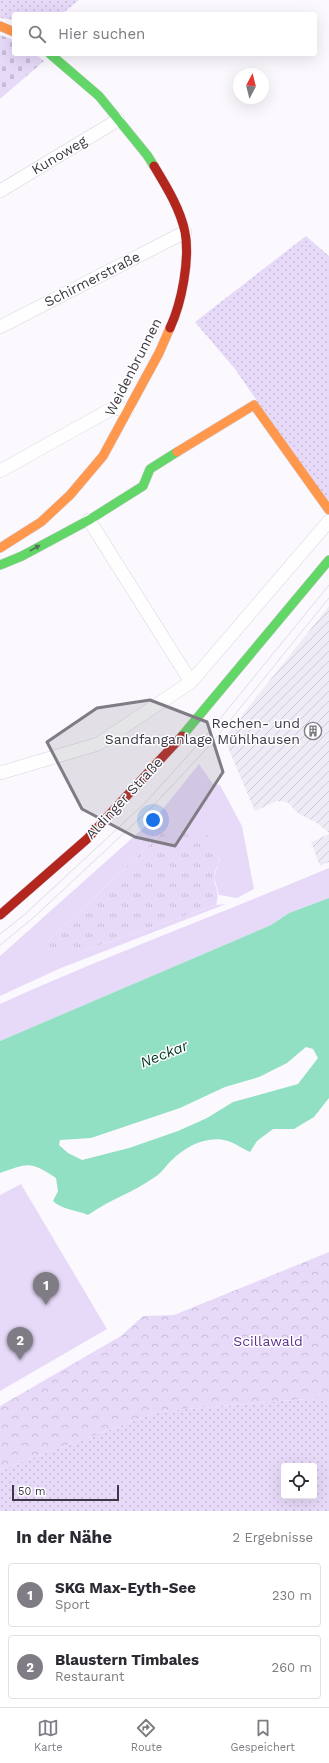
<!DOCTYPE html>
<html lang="de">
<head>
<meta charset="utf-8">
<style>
	:root { --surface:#fff; --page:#f2f2f3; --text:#2b2b33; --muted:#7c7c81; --line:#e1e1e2; --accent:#807c86 }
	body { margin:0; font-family:"Work Sans",sans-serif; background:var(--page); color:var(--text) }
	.controls { position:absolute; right:12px; bottom:12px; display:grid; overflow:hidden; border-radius:4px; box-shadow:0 4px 16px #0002 }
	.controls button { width:36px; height:36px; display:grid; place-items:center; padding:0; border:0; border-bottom:1px solid var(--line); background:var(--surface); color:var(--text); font:20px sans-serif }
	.compass { position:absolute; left:233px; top:68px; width:36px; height:36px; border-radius:50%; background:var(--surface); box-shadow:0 4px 16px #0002; rotate:7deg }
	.scale { position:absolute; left:12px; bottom:10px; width:107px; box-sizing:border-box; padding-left:4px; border:2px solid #3d3845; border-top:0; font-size:11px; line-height:14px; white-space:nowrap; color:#3d3845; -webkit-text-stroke:3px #fff; paint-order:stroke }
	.you { position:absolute; left:153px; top:820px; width:14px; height:14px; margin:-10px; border:3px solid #fff; border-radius:50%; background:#1a73e8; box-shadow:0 0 0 6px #1a73e833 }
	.badge { display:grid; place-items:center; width:26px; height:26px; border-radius:50%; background:var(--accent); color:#fff; font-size:13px; font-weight:700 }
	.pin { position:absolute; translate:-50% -33px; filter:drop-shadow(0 1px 2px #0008) }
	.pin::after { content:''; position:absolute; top:21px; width:14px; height:12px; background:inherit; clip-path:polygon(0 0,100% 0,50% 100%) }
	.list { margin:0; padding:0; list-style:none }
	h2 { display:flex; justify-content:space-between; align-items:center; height:52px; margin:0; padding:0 16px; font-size:17px }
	h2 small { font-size:13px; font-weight:400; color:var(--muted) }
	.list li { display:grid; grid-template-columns:26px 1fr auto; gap:12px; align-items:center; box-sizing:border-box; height:64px; margin:0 8px 8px; padding:0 8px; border:1px solid var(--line); border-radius:4px }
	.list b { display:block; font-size:15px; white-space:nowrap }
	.list p { margin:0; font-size:13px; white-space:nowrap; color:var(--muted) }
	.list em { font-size:13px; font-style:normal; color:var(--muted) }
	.icon { flex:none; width:22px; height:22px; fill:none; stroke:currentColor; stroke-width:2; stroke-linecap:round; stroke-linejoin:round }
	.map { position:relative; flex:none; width:329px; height:1511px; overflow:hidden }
	.search { position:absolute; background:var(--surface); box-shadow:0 4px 16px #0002; left:12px; right:12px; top:12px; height:44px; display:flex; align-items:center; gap:10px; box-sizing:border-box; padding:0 14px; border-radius:4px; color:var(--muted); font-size:15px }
	.sheet { height:196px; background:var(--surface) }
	nav { display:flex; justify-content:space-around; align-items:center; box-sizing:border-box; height:56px; border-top:1px solid var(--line); background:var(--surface); font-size:11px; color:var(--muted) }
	nav a { display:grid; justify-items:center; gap:2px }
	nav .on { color:var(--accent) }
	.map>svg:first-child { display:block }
	.industrial { fill:url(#industrial-furrows) }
	.grass { fill:#e7daf9 }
	.forest { fill:url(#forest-crowns) }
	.cemetery { fill:url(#cemetery-stones) }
	.park { fill:url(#park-tufts) }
	.garden { fill:url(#garden-dots); fill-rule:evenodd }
	.water { fill:#91e0c3; fill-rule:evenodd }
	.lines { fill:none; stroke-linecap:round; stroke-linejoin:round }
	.street-casing { stroke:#d7d3dc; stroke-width:14 }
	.fast-casing { stroke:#d7d3dc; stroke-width:10 }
	.slow-casing { stroke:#d7d3dc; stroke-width:10 }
	.jam-casing { stroke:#d7d3dc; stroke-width:10 }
	.street { stroke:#fefeff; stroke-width:13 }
	.fast { stroke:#63d668; stroke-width:9 }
	.slow { stroke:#ff974d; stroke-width:9 }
	.jam { stroke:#b3261e; stroke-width:9 }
	.tram { stroke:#dfdee0; stroke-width:1 }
	.oneway { fill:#4c7753 }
	.marked { fill:#807c86; fill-opacity:0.2; stroke:#807c86; stroke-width:3; stroke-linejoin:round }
	.labels { text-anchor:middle; stroke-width:3; stroke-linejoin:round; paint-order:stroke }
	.street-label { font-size:14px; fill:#3d3845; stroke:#fff }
	.poi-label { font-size:14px; fill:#3d3845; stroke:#fff; text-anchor:end }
	.park-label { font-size:14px; fill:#613191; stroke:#fff }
	.water-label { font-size:15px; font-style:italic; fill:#053a29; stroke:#fff }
</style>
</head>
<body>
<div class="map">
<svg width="329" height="1511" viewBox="0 0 329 1511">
	<defs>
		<pattern id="industrial-furrows" width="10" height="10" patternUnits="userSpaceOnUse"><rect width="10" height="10" fill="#efebf6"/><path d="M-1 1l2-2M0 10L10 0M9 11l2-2" fill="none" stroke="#cecad4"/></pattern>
		<pattern id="forest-crowns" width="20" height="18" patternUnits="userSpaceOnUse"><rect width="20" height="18" fill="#e7daf9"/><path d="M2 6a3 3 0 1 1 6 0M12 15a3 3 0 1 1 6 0" fill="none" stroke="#c7bcd7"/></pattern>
		<pattern id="cemetery-stones" width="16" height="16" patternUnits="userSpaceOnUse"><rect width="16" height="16" fill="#e7daf9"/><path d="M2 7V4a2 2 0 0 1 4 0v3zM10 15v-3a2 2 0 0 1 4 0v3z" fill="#c7bcd7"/></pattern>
		<pattern id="park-tufts" width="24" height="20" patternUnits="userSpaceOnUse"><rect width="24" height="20" fill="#e7daf9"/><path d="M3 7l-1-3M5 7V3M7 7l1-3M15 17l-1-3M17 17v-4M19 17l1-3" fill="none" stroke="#c7bcd7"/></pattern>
		<pattern id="garden-dots" width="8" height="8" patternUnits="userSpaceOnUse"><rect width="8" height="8" fill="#e7daf9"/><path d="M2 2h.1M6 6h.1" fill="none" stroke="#c7bcd7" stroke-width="1.8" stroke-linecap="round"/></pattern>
	</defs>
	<rect width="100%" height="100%" fill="#fbf9fe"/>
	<path class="industrial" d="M329 606V833L317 823 299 814 287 802 277 801 255 811 224 738Z
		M329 834V862L320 866 311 842Z"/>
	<path class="grass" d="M199 764 213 784 220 785 242 826 254 889 237 898 219 895 214 877 220 858 167 828 46 943 50 951H83L216 905 226 904 61 968 0 996V956L158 815Z
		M329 868V898L289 913 271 925 0 1041V1004C108 955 220 914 329 868Z
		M21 1184 107 1329 0 1391V1195Z"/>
	<path class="forest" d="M329 1252V1406L318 1398 161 1411 0 1470V1406L121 1336 143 1316 174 1315Z"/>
	<path class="cemetery" d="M0 35 14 40V54H35L44 61 0 99Z"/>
	<path class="park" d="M194 826C205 834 222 844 219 860 218 866 214 872 214 878 216 891 220 892 216 905L83 951 50 952 46 943 167 828Z"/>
	<path class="garden" d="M0 0H79L62 14H14V20L0 18Z
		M306 236 329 256V505L235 369 195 322Z
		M318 1398 329 1406V1511H0V1470L161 1411ZM284 1466H314V1496H284Z"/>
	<path class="water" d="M329 898V1098L314 1117 294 1129H273L257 1141 250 1152C243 1149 235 1143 228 1141 208 1135 186 1146 172 1160 166 1165 162 1173 155 1177 134 1192 109 1200 88 1215 77 1210 62 1210 53 1201L58 1191 56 1178C30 1161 29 1163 0 1173V1041L271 925 289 913ZM306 1047 313 1049 318 1058 298 1084 233 1102 207 1118 178 1131 129 1148 82 1160 68 1153 59 1145 60 1140 91 1138 180 1108 225 1087 259 1077 287 1063Z"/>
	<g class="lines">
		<defs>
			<path id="street" d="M0 191 118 120
				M0 327 185 232
				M0 471 113 408 127 410
				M89 520 191 682
				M0 773 98 744 191 682 329 521"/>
			<path id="fast" d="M50 54 99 96 147 155 154 166
				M0 565 22 556 89 520 143 486 150 469 177 452
				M182 736 329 560"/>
			<path id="slow" d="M0 26 14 32
				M177 452 254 405 329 510
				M0 548 41 522 70 495 103 456 159 353 170 328"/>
			<path id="jam" d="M154 166C166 186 180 208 185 232 190 259 182 302 170 328
				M0 915 87 839 182 736"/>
		</defs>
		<use href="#street" class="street-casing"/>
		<use href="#fast" class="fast-casing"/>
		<use href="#slow" class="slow-casing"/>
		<use href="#jam" class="jam-casing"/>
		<use href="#street" class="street"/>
		<use href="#fast" class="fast"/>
		<use href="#slow" class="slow"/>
		<use href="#jam" class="jam"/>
		<path class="tram" d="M0 934 24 915 146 802 210 731 329 585
			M0 945 32 919 153 806 211 744 329 598"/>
	</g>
	<defs><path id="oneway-solid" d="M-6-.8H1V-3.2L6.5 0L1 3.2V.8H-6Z"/></defs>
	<use class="oneway" href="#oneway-solid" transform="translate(35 548) rotate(-30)"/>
	<path class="marked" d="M150 700 207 722 223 772 175 846 135 837 82 809 47 742 97 708Z"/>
	<defs>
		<symbol id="building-ring" viewBox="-11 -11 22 22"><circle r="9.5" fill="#fff" stroke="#807c86" stroke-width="1.5"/><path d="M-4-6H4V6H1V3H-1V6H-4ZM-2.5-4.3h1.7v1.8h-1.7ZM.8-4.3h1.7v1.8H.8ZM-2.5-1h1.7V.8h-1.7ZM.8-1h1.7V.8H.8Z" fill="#807c86"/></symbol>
	</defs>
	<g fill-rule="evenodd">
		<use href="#building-ring" x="303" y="721" width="20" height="20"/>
	</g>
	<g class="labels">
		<g class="street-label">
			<text transform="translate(59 155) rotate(-31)" y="5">Kunoweg</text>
			<text transform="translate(92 279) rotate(-27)" y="5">Schirmerstraße</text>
			<text transform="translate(133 367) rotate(-63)" y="5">Weidenbrunnen</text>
			<text transform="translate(124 798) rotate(-47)" y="5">Aldinger Straße</text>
		</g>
		<g class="poi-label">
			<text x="300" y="728">Rechen- und<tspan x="300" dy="16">Sandfanganlage Mühlhausen</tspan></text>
		</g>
		<g class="park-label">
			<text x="268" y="1346">Scillawald</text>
		</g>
		<g class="water-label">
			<text transform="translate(164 1054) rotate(-22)" y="5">Neckar</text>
		</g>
	</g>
</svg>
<div class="controls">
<button><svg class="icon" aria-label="locate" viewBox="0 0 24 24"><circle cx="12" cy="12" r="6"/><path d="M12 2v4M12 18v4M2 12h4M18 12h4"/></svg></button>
</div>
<svg class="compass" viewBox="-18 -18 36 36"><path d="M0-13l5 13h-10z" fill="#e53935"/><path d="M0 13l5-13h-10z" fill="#7c7c81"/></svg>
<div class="scale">50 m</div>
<div class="you"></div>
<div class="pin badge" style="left:46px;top:1305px">1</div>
<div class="pin badge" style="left:20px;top:1360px">2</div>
<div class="search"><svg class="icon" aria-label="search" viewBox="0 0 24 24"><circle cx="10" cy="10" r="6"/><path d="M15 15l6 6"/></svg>Hier suchen</div>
</div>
<section class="sheet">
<h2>In der Nähe<small>2 Ergebnisse</small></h2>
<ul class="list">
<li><span class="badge">1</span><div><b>SKG Max-Eyth-See</b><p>Sport</p></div><em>230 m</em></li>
<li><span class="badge">2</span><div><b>Blaustern Timbales</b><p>Restaurant</p></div><em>260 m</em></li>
</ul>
</section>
<nav>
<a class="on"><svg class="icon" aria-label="map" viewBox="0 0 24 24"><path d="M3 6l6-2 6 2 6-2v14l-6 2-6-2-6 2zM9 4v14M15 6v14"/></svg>Karte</a>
<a><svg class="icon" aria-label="directions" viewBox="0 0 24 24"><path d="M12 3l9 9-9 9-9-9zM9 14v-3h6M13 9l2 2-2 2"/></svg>Route</a>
<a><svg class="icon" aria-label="saved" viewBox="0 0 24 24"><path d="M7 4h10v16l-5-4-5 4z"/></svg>Gespeichert</a>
</nav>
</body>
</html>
